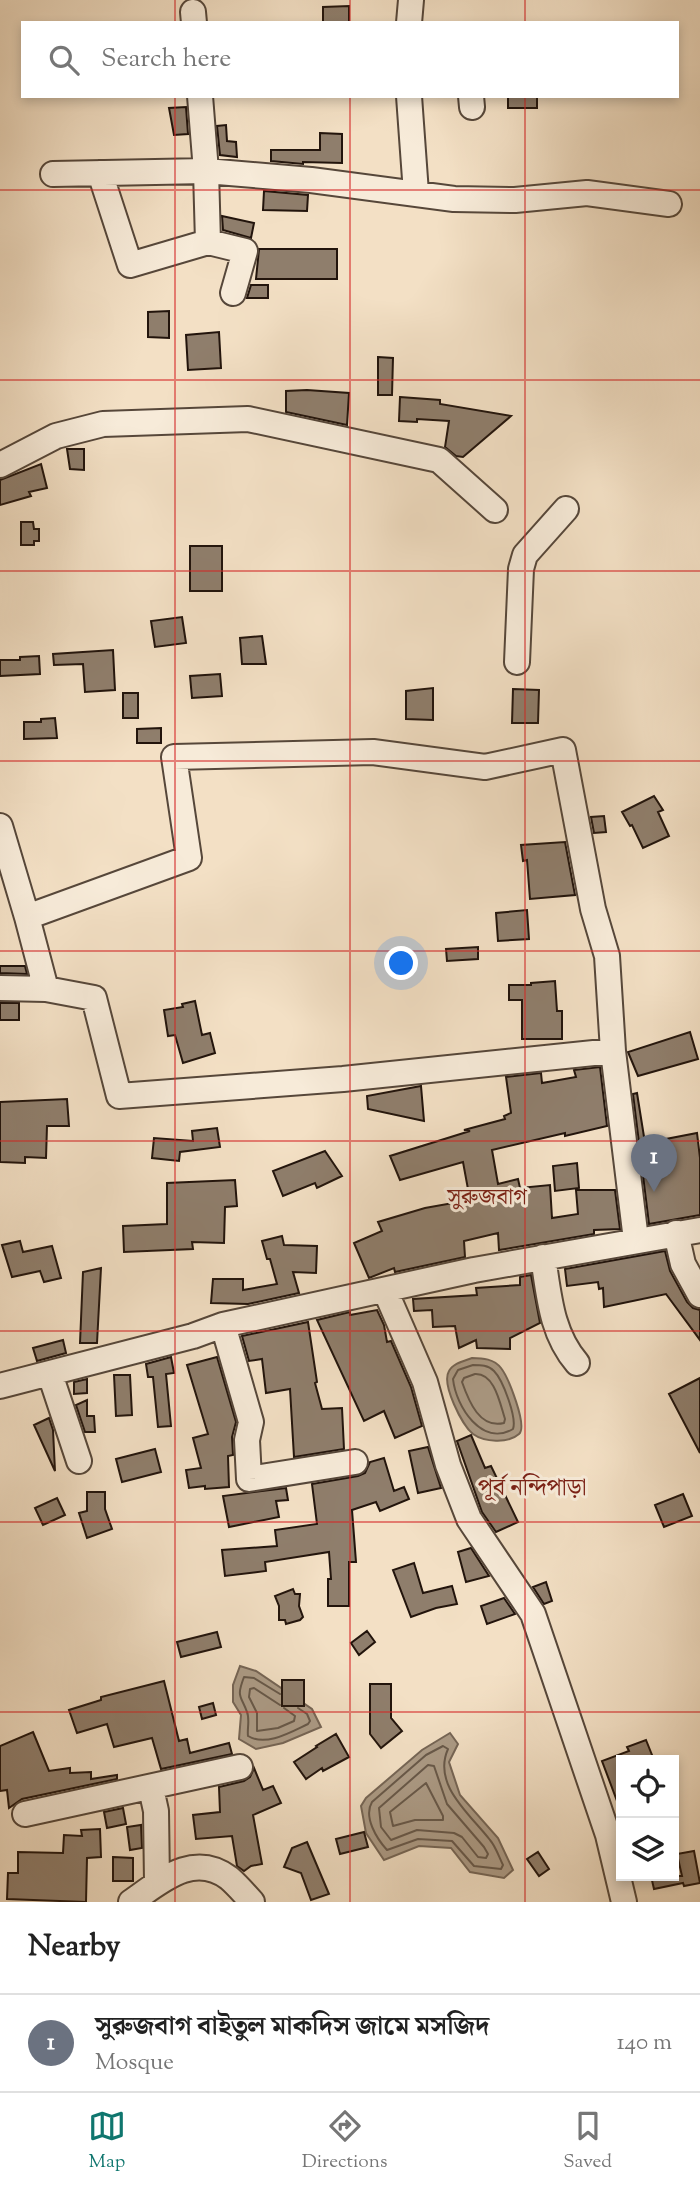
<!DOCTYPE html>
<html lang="en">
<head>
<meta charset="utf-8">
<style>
	:root { --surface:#fff; --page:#f2f2f2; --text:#222; --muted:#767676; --line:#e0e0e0; --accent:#0f766e }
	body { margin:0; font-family:"Sorts Mill Goudy","Noto Serif Bengali",serif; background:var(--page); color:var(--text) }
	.controls { position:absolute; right:21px; bottom:21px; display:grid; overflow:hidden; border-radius:0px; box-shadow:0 4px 10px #0003 }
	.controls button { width:63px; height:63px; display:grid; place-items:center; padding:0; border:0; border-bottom:2px solid var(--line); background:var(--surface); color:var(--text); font:35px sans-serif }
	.you { position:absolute; left:402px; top:964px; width:24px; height:24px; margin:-18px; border:5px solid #fff; border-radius:50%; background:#1a73e8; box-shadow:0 0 0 10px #1a73e833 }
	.badge { display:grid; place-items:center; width:46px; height:46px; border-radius:50%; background:var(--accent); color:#fff; font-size:23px; font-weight:700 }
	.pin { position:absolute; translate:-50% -58px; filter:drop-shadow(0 2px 4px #0008) }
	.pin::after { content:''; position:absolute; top:37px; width:24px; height:21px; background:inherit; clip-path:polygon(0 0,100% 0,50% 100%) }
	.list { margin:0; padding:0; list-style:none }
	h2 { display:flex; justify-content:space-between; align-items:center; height:91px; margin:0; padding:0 28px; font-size:30px }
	h2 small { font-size:23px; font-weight:400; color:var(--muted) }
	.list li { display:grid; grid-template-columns:46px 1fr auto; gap:21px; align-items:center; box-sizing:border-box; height:98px; padding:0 28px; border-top:2px solid var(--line) }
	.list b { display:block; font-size:26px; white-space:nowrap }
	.list p { margin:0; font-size:23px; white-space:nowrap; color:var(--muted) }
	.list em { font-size:23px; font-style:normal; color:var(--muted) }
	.icon { flex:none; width:38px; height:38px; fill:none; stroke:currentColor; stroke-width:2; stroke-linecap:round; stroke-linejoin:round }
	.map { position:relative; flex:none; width:700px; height:1902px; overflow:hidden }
	.search { position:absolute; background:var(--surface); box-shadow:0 4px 10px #0003; left:21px; right:21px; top:21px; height:77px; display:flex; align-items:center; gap:18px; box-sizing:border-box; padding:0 24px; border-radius:0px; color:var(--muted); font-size:26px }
	.sheet { height:189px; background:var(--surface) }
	nav { display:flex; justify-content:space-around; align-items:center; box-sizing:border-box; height:98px; border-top:2px solid var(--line); background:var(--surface); font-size:19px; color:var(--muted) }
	nav a { display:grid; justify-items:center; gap:4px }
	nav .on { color:var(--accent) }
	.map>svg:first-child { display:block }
	.water { fill:#ac9b86; stroke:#756555; stroke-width:2 }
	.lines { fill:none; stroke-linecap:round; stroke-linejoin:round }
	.shore { stroke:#675849; stroke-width:2 }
	.building { fill:#8f7e6c; stroke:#22140c; stroke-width:2 }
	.minor-casing { stroke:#56473a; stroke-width:28 }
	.minor { stroke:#f7ebd9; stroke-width:24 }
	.grid { fill:none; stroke:#d62828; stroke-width:2; stroke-opacity:0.55 }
	.labels { text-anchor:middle; stroke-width:6; stroke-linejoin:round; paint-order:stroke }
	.neighbourhood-label { font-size:23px; fill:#7a1f14; stroke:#f7ebd9 }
	.quarter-label { font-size:24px; fill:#7a1f14; stroke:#f7ebd9 }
</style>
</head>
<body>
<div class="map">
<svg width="700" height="1902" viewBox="0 0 700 1902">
	<rect width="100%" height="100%" fill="#f3e0c5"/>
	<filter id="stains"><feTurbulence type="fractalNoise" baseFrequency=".00286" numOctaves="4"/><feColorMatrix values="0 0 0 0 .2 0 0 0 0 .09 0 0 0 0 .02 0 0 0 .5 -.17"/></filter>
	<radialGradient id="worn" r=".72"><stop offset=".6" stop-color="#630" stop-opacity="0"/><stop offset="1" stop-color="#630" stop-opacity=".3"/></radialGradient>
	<path class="water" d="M472 1358C483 1358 494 1359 501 1368 508 1377 528 1426 519 1434 508 1444 484 1442 473 1434 462 1425 441 1384 449 1371 453 1363 464 1361 472 1358Z
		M240 1666 256 1671 312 1709 321 1727 283 1743 256 1749 239 1739 241 1715 233 1702V1685Z
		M450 1733 458 1744 449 1762 460 1795 498 1838 513 1870 504 1878 470 1872 451 1848 419 1846 384 1860 366 1833 361 1806 366 1798 422 1750Z"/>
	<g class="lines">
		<path class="shore" d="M473 1365C481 1365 488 1365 494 1371 503 1380 517 1418 513 1429 482 1447 456 1407 453 1379L458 1370Z
			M475 1374C495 1373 500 1404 505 1419L504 1423C480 1429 469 1402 462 1382L464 1378Z
			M280 1694 254 1678 244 1677C236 1698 241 1695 247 1712 250 1719 247 1729 248 1736 266 1747 291 1732 308 1724L310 1721 307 1714 298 1708
			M280 1705 254 1688 250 1689 249 1697 257 1713V1731L278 1728 294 1721 295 1716 284 1708
			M443 1746 448 1749C432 1785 470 1814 490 1840 496 1847 499 1857 503 1865L501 1869 474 1866 452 1841 418 1839 387 1850C377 1839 363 1817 372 1802L426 1755Z
			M428 1765 434 1766 447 1804 484 1847 488 1854 486 1858 478 1857 462 1837 454 1833 417 1830 391 1840 381 1827 379 1808Z
			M426 1783 443 1816V1820H415L393 1826 390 1812Z"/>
	</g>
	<path class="building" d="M349 6V23H323V7Z
		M508 96H537V108H508Z
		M186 107 188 134 174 135 169 108Z
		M226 125 227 141 236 142 237 157 220 155 217 126Z
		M320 133 342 134V163L303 162V164L271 161V150H320Z
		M264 191 308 195 307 211 263 210Z
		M222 216 254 223 251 238 223 230Z
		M259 249H337V279H256Z
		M251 285H268V298H247Z
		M169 311V338L148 337V312Z
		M219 332 221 368 188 370 186 335Z
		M378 357 393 358 392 395H378Z
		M307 390 349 393 347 425 286 412V391Z
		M400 397 440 400V404L511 416 463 457 456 456 445 447 449 421 417 419V422L399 421Z
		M67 449H84V470L70 469Z
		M41 464 47 488 29 492 31 496 0 505V480Z
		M21 522H33L34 529H39V541H34V545H21Z
		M190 546H222V591H190Z
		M182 617 186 643 155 647 151 621Z
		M262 636 266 664H242L240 638Z
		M113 650 115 690 85 692 83 664 54 665 53 654Z
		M39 656 40 674 0 676V660H20V657Z
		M220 674 222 696 192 698 190 676Z
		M433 688V720L406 719V691Z
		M513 689 539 690 538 723H512Z
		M123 693H138V718H123Z
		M55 718 57 738 24 739V722H41V719Z
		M161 728V743H137V729Z
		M654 796 663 810 658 812 669 836 643 848 632 825 630 826 622 812Z
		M604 816 606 832 594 833 591 817Z
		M565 842 575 895 530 899 527 860 523 861 521 845Z
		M527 910 529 939 498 941 496 913Z
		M478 947V959L447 961 446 949Z
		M0 966H25L27 974 0 973Z
		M555 981 557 1011H562V1039H522V1000H509V985H531V983Z
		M195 1001 202 1035 210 1033 215 1053 183 1063 175 1035 168 1036 164 1010 183 1007 182 1004Z
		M0 1003H19V1020H0Z
		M690 1032 698 1059 638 1076 628 1052Z
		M600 1067 607 1126 565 1136V1133L492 1150 498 1184 518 1179 520 1188 550 1185 552 1218 578 1214 576 1190H615L620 1229 594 1230V1234L499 1250 498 1233 464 1241 465 1257 395 1272 394 1268 369 1278 354 1243 382 1231 378 1222 425 1208 470 1200 463 1162 400 1180 390 1156 470 1131 464 1130 505 1119 504 1116 511 1113 506 1077 541 1073 542 1083 576 1077 574 1070Z
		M421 1086 424 1121 368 1109 367 1096Z
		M637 1093 645 1143 697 1133 700 1158V1215L649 1224 633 1094Z
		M67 1099 69 1126H47L46 1158 25 1157V1163L0 1162V1102Z
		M217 1128 220 1147 180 1152 179 1161 152 1158 154 1138 193 1141 192 1131Z
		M325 1151 342 1176 317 1188 315 1183 283 1196 273 1171Z
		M577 1163 579 1188 555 1191 553 1166Z
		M235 1180 237 1206 225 1207 224 1243 192 1242 193 1249 124 1252 123 1226 167 1224V1183Z
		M282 1236 284 1245 317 1246 316 1273 293 1272 299 1293 248 1304 211 1303 213 1279H243V1290L277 1284 270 1259H267L262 1241Z
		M20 1241 23 1252 52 1246 61 1278 44 1282 40 1271 12 1277 2 1245Z
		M665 1251 670 1271 687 1302 693 1308 700 1310V1340L666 1294 604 1307 603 1288 599 1289 598 1282 567 1286 565 1269Z
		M101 1268 97 1343H80L83 1272Z
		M531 1275 540 1323 510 1338V1349L477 1348 476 1340 459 1348 455 1326 433 1327 432 1310 414 1311 413 1299 477 1295 476 1288 520 1285V1277Z
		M377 1310 384 1325 387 1342 391 1341 411 1387 422 1426 395 1438 384 1411 364 1421 317 1320 350 1312V1315Z
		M308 1322 317 1382 315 1383 322 1409 342 1408 344 1449 294 1457 290 1389 266 1393 262 1359 249 1361 242 1336Z
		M63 1340 66 1353 37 1361 33 1348Z
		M171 1357 174 1373 166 1374 171 1426 158 1427 153 1377H148L146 1364Z
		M217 1357 236 1422 232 1437 233 1455 228 1456 229 1487 205 1489V1486L189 1488 186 1470 201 1468 193 1438 208 1434 187 1365Z
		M114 1375H130L132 1415 116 1416Z
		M700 1378V1453L669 1394Z
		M87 1379V1393L74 1394V1382Z
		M87 1400V1416H94L95 1432H85L76 1405Z
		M49 1418 53 1430 55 1471 34 1425Z
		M471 1435 485 1468 491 1466 518 1522 496 1532 482 1512 457 1441Z
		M428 1447 441 1488 418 1493 409 1451Z
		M155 1449 161 1472 122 1482 116 1459Z
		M384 1458 394 1491 404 1487 409 1499 380 1511 376 1502 352 1510 356 1562H349V1606H328V1579H331L329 1552 265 1562 266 1571 225 1576 222 1550 277 1546 275 1530 317 1524 312 1484 358 1476 365 1473 370 1462Z
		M286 1488 288 1500 276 1501 279 1517 229 1527 223 1496Z
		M87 1492H105V1509L112 1529 87 1538 79 1513 87 1511Z
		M683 1494 692 1516 664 1527 655 1505Z
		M57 1498 65 1515 43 1525 35 1508Z
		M471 1548 489 1576 466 1582 458 1552Z
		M414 1563 423 1593 452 1586 457 1604 436 1608 411 1617 393 1570Z
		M546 1582 552 1601 544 1604 533 1587Z
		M293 1589 295 1594H300L299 1606 303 1617 300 1620 286 1624 285 1620H279V1606L275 1596Z
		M504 1598 515 1614 487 1624 481 1606Z
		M367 1631 375 1642 359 1655 351 1643Z
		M217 1632 221 1647 181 1657 177 1642Z
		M282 1680H304V1706H282Z
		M164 1681 179 1741 187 1739 190 1753 229 1743 232 1754 161 1769 152 1738 114 1747 107 1724 77 1733 69 1710 101 1700V1697Z
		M370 1684H391V1718L402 1731 381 1748 370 1734Z
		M213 1703 216 1715 202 1719 199 1707Z
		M33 1732 49 1771 70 1768V1773L91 1772V1779L117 1775V1779L22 1799 9 1808 7 1790 0 1791V1746Z
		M336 1734 349 1757 323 1771 322 1768 306 1779 294 1762 317 1747 316 1746Z
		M646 1740 654 1760H621L620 1809 602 1761 629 1751 627 1747Z
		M254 1768 263 1790 273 1786 281 1803 253 1815 262 1864 251 1866 244 1871 237 1866 232 1836 196 1839 193 1815 220 1812 219 1787 244 1781 250 1777Z
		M123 1808 126 1824 107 1828 104 1812Z
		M141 1825 142 1848 130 1850 127 1827Z
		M100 1829 101 1857 87 1858 86 1902 7 1899 8 1873H18V1852L63 1853 64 1835 82 1836 81 1830Z
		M364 1832 368 1847 340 1854 336 1839Z
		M307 1842 329 1894 311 1900 301 1873 284 1867 292 1848Z
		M694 1851 700 1883 684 1886 683 1883 654 1889 651 1876H682L677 1854Z
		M538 1852 549 1869 539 1876 527 1859Z
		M113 1857 133 1858V1881H113Z"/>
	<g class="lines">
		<defs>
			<path id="minor" d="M193 12 194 23
				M409 23 411 0
				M409 96 416 193
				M471 96 472 107
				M100 173 130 265 208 242 206 171 200 96
				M53 174 206 171 311 180 454 199 515 200 587 193 669 204
				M208 242 245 251 233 293
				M0 465 56 436 103 424 248 419 439 460 495 510
				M517 662 521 569 525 555 566 509
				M0 826 27 917
				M0 988 46 989 94 998 119 1096 343 1079 613 1051
				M46 989 27 917 189 858 174 757 373 752 485 767 563 750 593 909 607 956 613 1051 636 1240
				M676 1233 683 1264 700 1295
				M543 1257C549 1295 551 1333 577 1363
				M385 1290 425 1382 448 1465 469 1519 533 1614 608 1835 624 1902
				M223 1325 251 1422 247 1440 249 1479 355 1462
				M50 1374 79 1461
				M0 1386 193 1336 223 1325 474 1270 700 1230
				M151 1788 156 1811 157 1882
				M25 1814 240 1767
				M131 1902C160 1882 193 1851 229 1878 237 1885 245 1894 252 1902"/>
		</defs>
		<use href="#minor" class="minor-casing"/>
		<use href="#minor" class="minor"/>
	</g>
	<path class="grid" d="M175 0V23M350 0V23M525 0V23M175 96V1902M350 96V1902M525 96V1902M0 190H700M0 380H700M0 571H700M0 761H700M0 951H700M0 1141H700M0 1331H700M0 1522H700M0 1712H700"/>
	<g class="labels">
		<g class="neighbourhood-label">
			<text x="487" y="1204">সুরুজবাগ</text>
		</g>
		<g class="quarter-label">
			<text x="532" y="1495">পূর্ব নন্দিপাড়া</text>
		</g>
	</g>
	<rect width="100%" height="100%" filter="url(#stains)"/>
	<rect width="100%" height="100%" fill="url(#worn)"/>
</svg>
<div class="controls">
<button><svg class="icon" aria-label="locate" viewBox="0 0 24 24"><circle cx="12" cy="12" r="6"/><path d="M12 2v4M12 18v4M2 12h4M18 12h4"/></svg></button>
<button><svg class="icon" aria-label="layers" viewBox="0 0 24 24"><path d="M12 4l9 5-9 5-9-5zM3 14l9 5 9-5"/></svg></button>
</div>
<div class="you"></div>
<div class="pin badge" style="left:654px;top:1192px;background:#6b7280">1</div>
<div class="search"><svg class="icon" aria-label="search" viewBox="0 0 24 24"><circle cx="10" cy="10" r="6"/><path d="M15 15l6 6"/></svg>Search here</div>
</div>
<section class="sheet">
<h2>Nearby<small></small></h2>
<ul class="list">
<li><span class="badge" style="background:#6b7280">1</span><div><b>সুরুজবাগ বাইতুল মাকদিস জামে মসজিদ</b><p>Mosque</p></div><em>140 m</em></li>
</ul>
</section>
<nav>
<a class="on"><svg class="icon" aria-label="map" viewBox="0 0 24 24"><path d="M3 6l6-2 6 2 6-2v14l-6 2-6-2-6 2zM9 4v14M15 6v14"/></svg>Map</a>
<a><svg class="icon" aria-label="directions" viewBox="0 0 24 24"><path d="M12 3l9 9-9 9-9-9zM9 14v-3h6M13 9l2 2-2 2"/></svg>Directions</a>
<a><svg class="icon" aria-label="saved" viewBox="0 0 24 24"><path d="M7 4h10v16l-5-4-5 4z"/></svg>Saved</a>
</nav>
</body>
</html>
